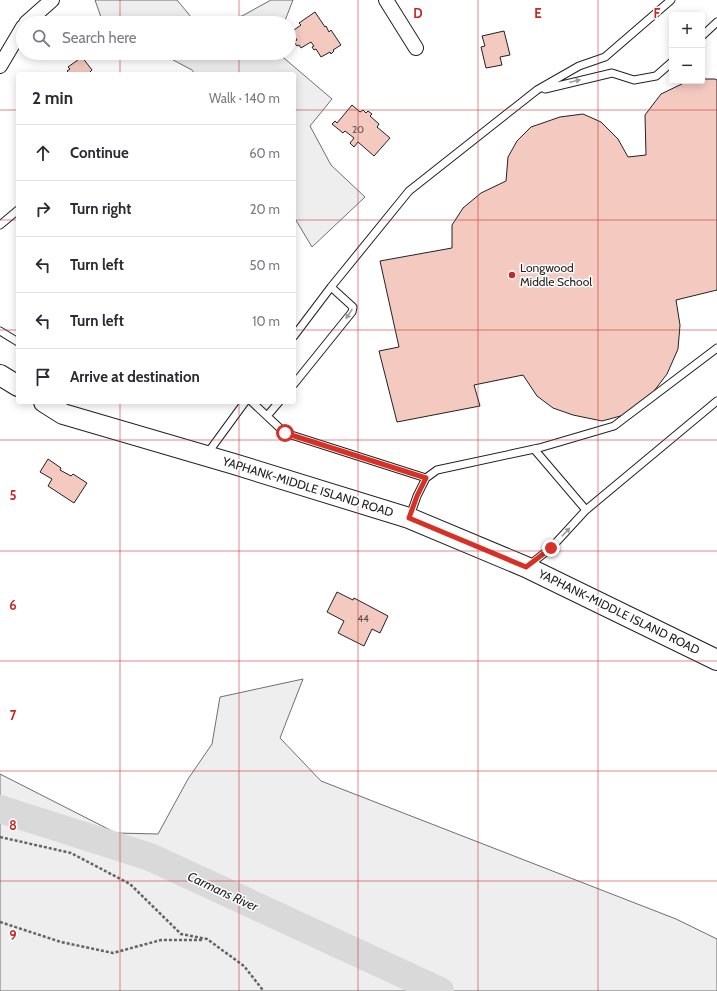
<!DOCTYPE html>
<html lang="en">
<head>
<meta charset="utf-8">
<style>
	:root { --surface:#fff; --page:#f2f2f3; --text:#2b2b33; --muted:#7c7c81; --line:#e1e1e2 }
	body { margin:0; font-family:Cabin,sans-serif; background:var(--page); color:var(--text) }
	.controls { position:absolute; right:12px; top:12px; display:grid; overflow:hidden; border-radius:4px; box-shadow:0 2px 10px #0003 }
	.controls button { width:36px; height:36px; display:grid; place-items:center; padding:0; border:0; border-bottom:1px solid var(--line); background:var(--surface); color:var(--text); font:20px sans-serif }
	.stop { position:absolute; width:12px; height:12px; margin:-9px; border:3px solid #d93025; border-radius:50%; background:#fff }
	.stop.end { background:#d93025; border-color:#fff; box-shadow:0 1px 4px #0008 }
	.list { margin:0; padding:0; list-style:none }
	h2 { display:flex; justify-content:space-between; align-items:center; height:52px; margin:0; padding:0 16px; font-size:17px }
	h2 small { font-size:13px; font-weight:400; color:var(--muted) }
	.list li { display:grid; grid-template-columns:26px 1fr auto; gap:12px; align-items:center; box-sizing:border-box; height:56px; padding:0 16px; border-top:1px solid var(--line) }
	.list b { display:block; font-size:15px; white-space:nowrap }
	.list em { font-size:13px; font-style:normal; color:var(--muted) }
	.icon { flex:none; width:22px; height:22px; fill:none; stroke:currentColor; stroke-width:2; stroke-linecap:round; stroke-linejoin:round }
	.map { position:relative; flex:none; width:717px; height:991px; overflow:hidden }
	.search { position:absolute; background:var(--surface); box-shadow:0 2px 10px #0003; left:16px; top:16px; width:280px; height:44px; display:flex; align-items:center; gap:10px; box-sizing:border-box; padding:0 14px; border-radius:22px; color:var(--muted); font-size:15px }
	.panel { position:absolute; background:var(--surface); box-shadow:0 2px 10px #0003; left:16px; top:72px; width:280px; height:332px; border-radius:4px }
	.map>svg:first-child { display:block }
	.green { fill:#eee; stroke:#6f6f6f }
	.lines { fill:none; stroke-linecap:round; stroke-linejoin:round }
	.river { stroke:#d9d9d9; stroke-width:28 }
	.building { fill:#f3c9c0; stroke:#222 }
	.lane-casing { stroke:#222; stroke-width:9 }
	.street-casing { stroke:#222; stroke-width:16 }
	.secondary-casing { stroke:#222; stroke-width:22 }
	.path { stroke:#646464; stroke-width:2.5; stroke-dasharray:3 2; stroke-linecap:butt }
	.lane { stroke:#fff; stroke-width:7 }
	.street { stroke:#fff; stroke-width:14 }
	.secondary { stroke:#fff; stroke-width:20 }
	.oneway { fill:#9c9c9c }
	.route { stroke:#d93025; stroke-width:5 }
	.grid { fill:none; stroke:#c62828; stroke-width:1; stroke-opacity:0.55 }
	.poi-dot { fill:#c62828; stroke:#fff; stroke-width:1.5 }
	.labels { text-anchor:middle; stroke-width:3; stroke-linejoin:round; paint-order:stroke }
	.number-label { font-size:10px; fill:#564c4a }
	.poi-label { font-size:12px; fill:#222; stroke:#fff; text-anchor:start }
	.street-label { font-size:12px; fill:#222; stroke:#fff }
	.water-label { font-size:13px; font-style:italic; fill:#222; stroke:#fff }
	.grid-label { font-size:13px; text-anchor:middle; font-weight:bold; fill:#c62828; stroke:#fff; stroke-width:3; stroke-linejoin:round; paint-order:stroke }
</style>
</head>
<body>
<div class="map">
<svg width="717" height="991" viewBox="0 0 717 991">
	<rect width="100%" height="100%" fill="#fff"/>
	<path class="green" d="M95 0H177L196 23H103Z
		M271 0H293L284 23H201L242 16Z
		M160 53H278L332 99 310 126 331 165 365 197 312 247 294 217V74H195L192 70Z
		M303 679 280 738 321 781 676 919 717 939V991H0V774L116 833 158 834 188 779 212 744 220 697Z"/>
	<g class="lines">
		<path class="river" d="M0 809 150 857 440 991"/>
	</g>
	<path class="building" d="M315 12 325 27 326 26 329 32 331 30 341 45 333 50 334 51 331 54 330 52 321 57 316 49 314 50 312 47 314 46 311 42 301 48 299 45 297 46 294 42 297 40 291 32 301 25 299 23Z
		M504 31 510 55 500 57 502 65 486 68 481 47 485 46 482 36Z
		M82 57 92 70 90 72 92 74H67L69 73 67 71 70 69 68 67Z
		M702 79H715L717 80V290L676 300 680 325 678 349 667 374 651 395 628 414 602 421 573 415 553 408 537 396 523 375 474 385 480 406 397 422 379 351 399 347 380 261 452 248V225L463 208 481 193 506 181 508 157 517 141 531 127 560 117 583 114 601 122 618 139 628 157 646 155 645 115 661 94 688 81H702Z
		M352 105 360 112 363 110 366 113 368 111 372 114 370 116 379 124 377 127 390 138 374 156 358 142 354 147 350 143 354 138 345 131 343 133 332 124 335 121 337 123Z
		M48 459 61 468 60 470 71 476 73 474 87 483 74 503 48 486 52 479 40 472Z
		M337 592 353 600 354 598 388 616 380 633 372 629 364 646 338 633 344 621 327 612Z"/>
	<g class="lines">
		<defs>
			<path id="lane" d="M702 36 717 22
				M545 89 612 73 634 80 656 76 672 62
				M0 225 18 210
				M0 331 18 342
				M294 336 331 287 409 191 537 90 579 66 605 57 671 0
				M294 384 352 312 353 307 331 287
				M252 402 285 433 426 478
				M267 416 279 402
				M534 449 586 510
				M207 454 245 402
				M410 516 417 496 426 478 437 470 539 448 614 426 717 348
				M528 566 551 548 586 510 717 401"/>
			<path id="street" d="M386 0 416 48
				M26 23 52 0
				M0 66 23 27"/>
			<path id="secondary" d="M0 375 18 386
				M44 402 63 414 234 464 409 518 526 567 717 660"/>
		</defs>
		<use href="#lane" class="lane-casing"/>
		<use href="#street" class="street-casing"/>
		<use href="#secondary" class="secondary-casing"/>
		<path class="path" d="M0 837 71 853 130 884 181 934 207 939 244 966 262 989 263 991
			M0 922 61 942 113 953 161 940H202"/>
		<use href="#lane" class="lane"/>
		<use href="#street" class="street"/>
		<use href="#secondary" class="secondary"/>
	</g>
	<defs><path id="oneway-solid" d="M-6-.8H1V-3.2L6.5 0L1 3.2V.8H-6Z"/></defs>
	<g class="oneway">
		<use href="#oneway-solid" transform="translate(575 81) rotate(-14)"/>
		<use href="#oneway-solid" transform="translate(349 314) rotate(123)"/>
		<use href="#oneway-solid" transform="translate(566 532) rotate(-47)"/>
	</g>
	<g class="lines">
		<path class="route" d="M285 433 426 478 417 496 409 518 526 567 551 548"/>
	</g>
	<path class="grid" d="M120 0V23M239 0V23M358 0V991M478 0V991M598 0V991M120 53V74M239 53V74M0 110H18M294 110H717M0 220H18M294 220H717M0 330H18M294 330H717M120 402V991M239 402V991M0 440H717M0 551H717M0 661H717M0 771H717M0 881H717"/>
	<circle class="poi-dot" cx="512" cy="275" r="4"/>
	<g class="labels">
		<g class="number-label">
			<text x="358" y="133">20</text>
			<text x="363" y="622">44</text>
		</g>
		<g class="poi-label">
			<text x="520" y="272">Longwood<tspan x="520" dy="14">Middle School</tspan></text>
		</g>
		<g class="street-label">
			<text transform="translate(308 487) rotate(17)" y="4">YAPHANK-MIDDLE ISLAND ROAD</text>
			<text transform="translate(619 612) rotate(26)" y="4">YAPHANK-MIDDLE ISLAND ROAD</text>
		</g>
		<g class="water-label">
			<text transform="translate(223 891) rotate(25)" y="5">Carmans River</text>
		</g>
	</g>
	<g class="grid-label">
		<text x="418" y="18">D</text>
		<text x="538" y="18">E</text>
		<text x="657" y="18">F</text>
		<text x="13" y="500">5</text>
		<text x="13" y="610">6</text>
		<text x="13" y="720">7</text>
		<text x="13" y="830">8</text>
		<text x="13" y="940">9</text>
	</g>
</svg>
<div class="controls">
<button>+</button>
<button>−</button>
</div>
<div class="stop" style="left:285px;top:433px"></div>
<div class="stop end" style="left:551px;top:548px"></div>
<div class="search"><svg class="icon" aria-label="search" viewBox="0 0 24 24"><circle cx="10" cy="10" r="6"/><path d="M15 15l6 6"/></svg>Search here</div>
<section class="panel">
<h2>2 min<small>Walk · 140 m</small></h2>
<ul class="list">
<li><svg class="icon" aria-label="ahead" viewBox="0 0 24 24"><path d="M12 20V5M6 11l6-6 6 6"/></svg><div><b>Continue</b></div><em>60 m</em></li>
<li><svg class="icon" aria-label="right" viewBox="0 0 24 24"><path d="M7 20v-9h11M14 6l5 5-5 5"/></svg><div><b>Turn right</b></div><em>20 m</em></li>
<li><svg class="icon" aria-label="left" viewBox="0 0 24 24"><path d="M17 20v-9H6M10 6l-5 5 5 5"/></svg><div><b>Turn left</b></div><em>50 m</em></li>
<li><svg class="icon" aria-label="left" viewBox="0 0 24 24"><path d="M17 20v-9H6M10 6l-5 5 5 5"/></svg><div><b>Turn left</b></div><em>10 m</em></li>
<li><svg class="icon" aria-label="arrive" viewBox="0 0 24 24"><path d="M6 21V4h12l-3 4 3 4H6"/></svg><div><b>Arrive at destination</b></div></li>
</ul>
</section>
</div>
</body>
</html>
